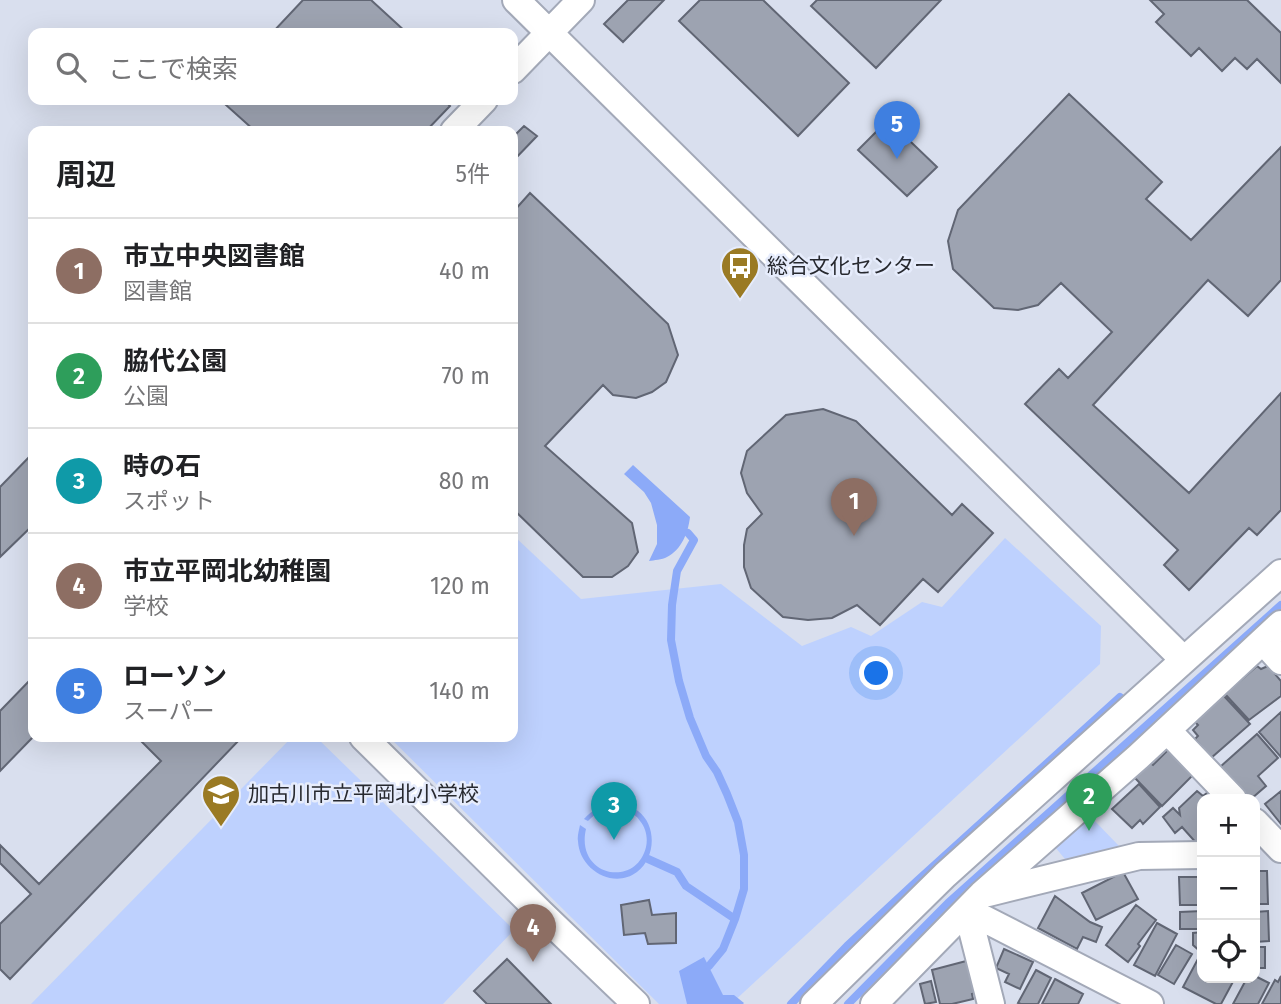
<!DOCTYPE html>
<html lang="ja">
<head>
<meta charset="utf-8">
<style>
	:root { --surface:#fff; --page:#f6f6f6; --text:#202124; --muted:#757577; --line:#e0e0e0; --accent:#1a73e8 }
	body { margin:0; font-family:"Fira Sans","Noto Sans JP",sans-serif; background:var(--page); color:var(--text) }
	.controls { position:absolute; right:21px; bottom:21px; display:grid; overflow:hidden; border-radius:14px; box-shadow:0 7px 28px #0002 }
	.controls button { width:63px; height:63px; display:grid; place-items:center; padding:0; border:0; border-bottom:2px solid var(--line); background:var(--surface); color:var(--text); font:35px sans-serif }
	.you { position:absolute; left:877px; top:674px; width:24px; height:24px; margin:-18px; border:5px solid #fff; border-radius:50%; background:#1a73e8; box-shadow:0 0 0 10px #1a73e833 }
	.badge { display:grid; place-items:center; width:46px; height:46px; border-radius:50%; background:var(--accent); color:#fff; font-size:23px; font-weight:700 }
	.pin { position:absolute; translate:-50% -58px; filter:drop-shadow(0 2px 4px #0008) }
	.pin::after { content:''; position:absolute; top:37px; width:24px; height:21px; background:inherit; clip-path:polygon(0 0,100% 0,50% 100%) }
	.list { margin:0; padding:0; list-style:none }
	h2 { display:flex; justify-content:space-between; align-items:center; height:91px; margin:0; padding:0 28px; font-size:30px }
	h2 small { font-size:23px; font-weight:400; color:var(--muted) }
	.list li { display:grid; grid-template-columns:46px 1fr auto; gap:21px; align-items:center; box-sizing:border-box; height:105px; padding:0 28px; border-top:2px solid var(--line) }
	.list b { display:block; font-size:26px; white-space:nowrap }
	.list p { margin:0; font-size:23px; white-space:nowrap; color:var(--muted) }
	.list em { font-size:23px; font-style:normal; color:var(--muted) }
	.icon { flex:none; width:38px; height:38px; fill:none; stroke:currentColor; stroke-width:2; stroke-linecap:round; stroke-linejoin:round }
	.map { position:relative; flex:none; width:1281px; height:1004px; overflow:hidden }
	.search { position:absolute; background:var(--surface); box-shadow:0 7px 28px #0002; left:28px; top:28px; width:490px; height:77px; display:flex; align-items:center; gap:18px; box-sizing:border-box; padding:0 24px; border-radius:14px; color:var(--muted); font-size:26px }
	.panel { position:absolute; background:var(--surface); box-shadow:0 7px 28px #0002; left:28px; top:126px; width:490px; height:616px; border-radius:14px }
	.map>svg:first-child { display:block }
	.green { fill:#bed1fe }
	.water { fill:#8caaf8 }
	.lines { fill:none; stroke-linecap:round; stroke-linejoin:round }
	.stream { stroke:#8caaf8; stroke-width:8 }
	.building { fill:#9da3b1; stroke:#616674; stroke-width:2 }
	.minor-casing { stroke:#a3a9b8; stroke-width:30 }
	.minor { stroke:#fff; stroke-width:26 }
	.labels { text-anchor:middle; stroke-width:5; stroke-linejoin:round; paint-order:stroke }
	.poi-label { font-size:21px; fill:#27292f; stroke:#e6ecfc; text-anchor:start }
</style>
</head>
<body>
<div class="map">
<svg width="1281" height="1004" viewBox="0 0 1281 1004">
	<rect width="100%" height="100%" fill="#d9dfee"/>
	<path class="green" d="M513 535 581 599 721 584 802 646 851 627 871 636 922 602 942 607 1005 538 1101 626 1100 664 731 1004H659L389 737H513Z
		M292 737H316L514 930 443 1004H31Z
		M1090 816 1119 846 1065 859 1055 847Z"/>
	<path class="water" d="M633 465 690 517C688 533 682 549 667 557 662 560 654 560 649 561L657 544V525L651 503 644 492 624 474Z
		M613 802C622 804 631 806 638 811 657 825 656 858 637 872 613 890 579 869 578 841 577 837 579 830 580 825L586 829C575 876 636 889 646 847 648 838 646 828 640 821 637 816 632 813 627 811 611 804 600 809 588 821L584 819C593 809 601 806 613 802Z
		M704 957 723 995H734L744 1003 743 1004H687L679 971Z"/>
	<g class="lines">
		<path class="stream" d="M688 533 694 540 677 571 672 605 671 640 679 681 690 718 706 756 717 772 727 794 738 822 744 855V889L735 919 723 949 709 966
			M648 859 677 872 686 886 735 919
			M791 1004 847 946 917 881 1120 697
			M848 1004 948 903 1281 605"/>
	</g>
	<path class="building" d="M303 0H371L407 33H272Z
		M628 0H664L623 42 604 24Z
		M700 0H763L849 83 798 136 679 21Z
		M817 0H941L876 68 811 6Z
		M1150 0H1247L1281 33V83L1257 59 1247 69 1235 58 1222 71 1199 48 1191 56 1156 22 1164 14Z
		M1069 94 1162 182 1146 199 1191 240 1281 147V280L1248 316 1208 280 1093 405 1189 493 1281 393V510L1257 535 1249 528 1189 590 1164 565 1178 550 1025 404 1059 369 1068 378 1112 332 1061 283 1038 305 1018 310 994 308 953 269 948 241 958 210Z
		M231 100H444L450 106 426 131H255L226 105Z
		M888 120 937 167 907 196 858 150Z
		M524 126 537 136 513 161V137Z
		M530 193 668 324 678 355 666 382 652 392 636 398 613 395 603 385 545 446 632 523 638 552 628 566 612 577H583L513 509V212Z
		M823 409 856 421 952 515 962 504 993 533 938 592 923 579 880 625 857 605 832 618 808 620 783 617 751 588 744 567V545L747 529 762 514 747 493 741 473 747 451 786 415Z
		M33 453V525L0 557V487Z
		M1257 666 1261 669 1268 666 1281 681V696L1249 720 1225 694Z
		M33 677V737L0 771V711Z
		M1223 695 1250 724 1211 758 1195 739 1198 736 1193 730 1198 725 1194 721Z
		M1281 712V757L1259 732Z
		M1257 734 1278 758 1258 776 1266 786 1251 799H1249L1220 767Z
		M137 737H162L164 738 165 737H242L10 979 0 969V924L31 894 0 863V845L39 884 161 761Z
		M1174 744 1196 772 1162 806 1134 777 1149 762 1153 765Z
		M1139 784 1160 807 1143 824 1140 820 1132 828 1112 809Z
		M1197 791 1203 796 1208 792 1211 793 1216 799H1202V842L1198 845 1182 827 1175 833 1163 817 1173 808 1180 815 1179 808Z
		M1281 791V824L1265 804Z
		M1255 871H1267L1268 904H1255Z
		M1123 872 1138 899 1096 920 1082 893Z
		M1179 877H1200V905H1180Z
		M1055 896 1090 922 1102 927 1096 942 1083 937 1077 949 1038 928Z
		M649 900 652 915 676 913V943L648 944 645 933 624 935 621 905Z
		M1136 905 1156 920 1138 944 1140 946 1128 962 1106 945Z
		M1202 911V929H1180V912Z
		M1268 911 1269 941 1255 942V912Z
		M1157 923 1177 934 1155 976 1134 965Z
		M1202 932V953L1193 945V933Z
		M1176 945 1192 954 1174 984 1158 975Z
		M1255 947H1265V968H1255Z
		M1004 949 1033 962 1020 989 1005 982 1009 974 996 968Z
		M1199 957 1202 958V978H1235L1221 1004H1216L1183 987Z
		M507 959 551 1004H487L474 991Z
		M970 960 978 992 972 994 973 999 952 1004H940L932 970Z
		M1036 970 1051 978 1038 1004H1021L1018 1003Z
		M1255 976 1269 983 1258 1004H1233L1247 978H1255Z
		M1281 976V1004H1262L1275 980 1278 982Z
		M1055 979 1083 994 1078 1004H1042Z
		M931 981 936 1002 925 1004 920 984Z"/>
	<g class="lines">
		<defs>
			<path id="minor" d="M516 0 1184 660
				M513 70 581 0
				M454 131 484 100
				M1263 641 1281 661
				M1167 730 1233 799
				M363 737 541 913 636 1004
				M1255 822 1281 849
				M988 893 1139 856 1202 855
				M967 910 1150 1004
				M967 910 991 1004
				M814 1004 945 875 1281 573
				M874 1004 982 894 1138 757 1281 624"/>
		</defs>
		<use href="#minor" class="minor-casing"/>
		<use href="#minor" class="minor"/>
	</g>
	<defs>
		<symbol id="bus-pin" viewBox="-11 -11 22 30"><path d="M0 17L-7.5 6A9.5 9.5 0 1 1 7.5 6Z" fill="#9a7a24" stroke="#e6ecfc"/><path d="M-5-6H5V4H4V6H2V4H-2V6H-4V4H-5ZM-3.5-4V0h7V-4ZM-3.5 1.2v1.5H-2V1.2ZM2 1.2v1.5H3.5V1.2Z" fill="#fff"/></symbol>
		<symbol id="school-pin" viewBox="-11 -11 22 30"><path d="M0 17L-7.5 6A9.5 9.5 0 1 1 7.5 6Z" fill="#9a7a24" stroke="#e6ecfc"/><path d="M0-5L7-2L0 1L-7-2ZM-4 1L0 2.5L4 1V4Q0 6-4 4Z" fill="#fff"/></symbol>
	</defs>
	<g fill-rule="evenodd">
		<use href="#bus-pin" x="718" y="244" width="44" height="60"/>
		<use href="#school-pin" x="199" y="772" width="44" height="60"/>
	</g>
	<g class="labels">
		<g class="poi-label">
			<text x="767" y="273">総合文化センター</text>
			<text x="248" y="801">加古川市立平岡北小学校</text>
		</g>
	</g>
</svg>
<div class="controls">
<button>+</button>
<button>−</button>
<button><svg class="icon" aria-label="locate" viewBox="0 0 24 24"><circle cx="12" cy="12" r="6"/><path d="M12 2v4M12 18v4M2 12h4M18 12h4"/></svg></button>
</div>
<div class="you"></div>
<div class="pin badge" style="left:854px;top:536px;background:#8d6e63">1</div>
<div class="pin badge" style="left:1089px;top:831px;background:#2e9e5b">2</div>
<div class="pin badge" style="left:614px;top:840px;background:#0f9aa8">3</div>
<div class="pin badge" style="left:533px;top:962px;background:#8d6e63">4</div>
<div class="pin badge" style="left:897px;top:159px;background:#3f7fe0">5</div>
<div class="search"><svg class="icon" aria-label="search" viewBox="0 0 24 24"><circle cx="10" cy="10" r="6"/><path d="M15 15l6 6"/></svg>ここで検索</div>
<section class="panel">
<h2>周辺<small>5件</small></h2>
<ul class="list">
<li><span class="badge" style="background:#8d6e63">1</span><div><b>市立中央図書館</b><p>図書館</p></div><em>40 m</em></li>
<li><span class="badge" style="background:#2e9e5b">2</span><div><b>脇代公園</b><p>公園</p></div><em>70 m</em></li>
<li><span class="badge" style="background:#0f9aa8">3</span><div><b>時の石</b><p>スポット</p></div><em>80 m</em></li>
<li><span class="badge" style="background:#8d6e63">4</span><div><b>市立平岡北幼稚園</b><p>学校</p></div><em>120 m</em></li>
<li><span class="badge" style="background:#3f7fe0">5</span><div><b>ローソン</b><p>スーパー</p></div><em>140 m</em></li>
</ul>
</section>
</div>
</body>
</html>
